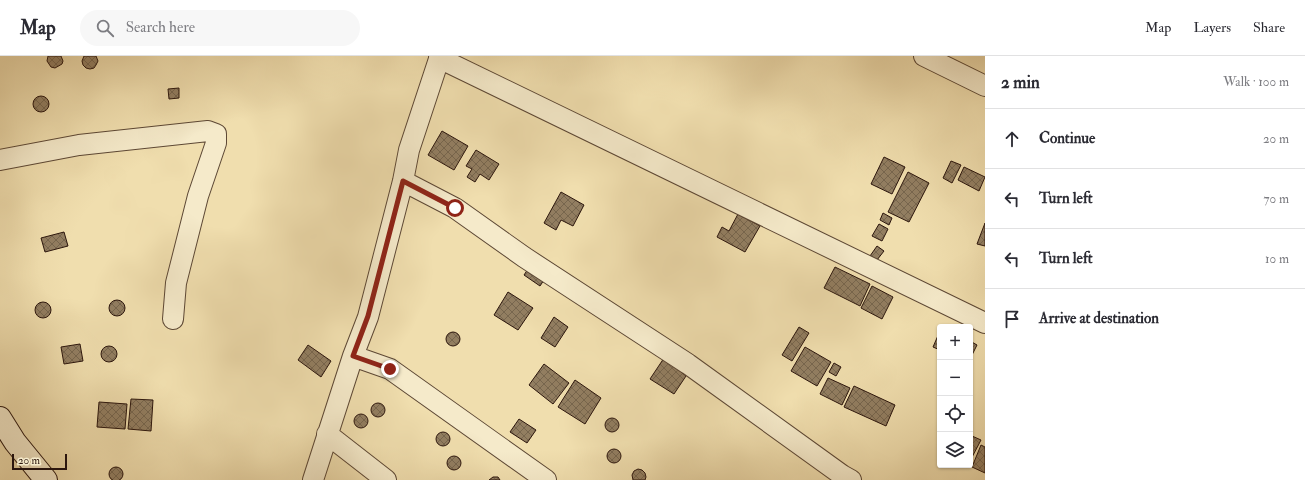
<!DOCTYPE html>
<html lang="en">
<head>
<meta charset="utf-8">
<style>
	:root { --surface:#fff; --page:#f7f7f7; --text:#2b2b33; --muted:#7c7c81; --line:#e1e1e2 }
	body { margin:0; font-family:"IM FELL Double Pica",serif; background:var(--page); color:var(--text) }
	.controls { position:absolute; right:12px; bottom:12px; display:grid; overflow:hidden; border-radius:4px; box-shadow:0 1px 3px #0004 }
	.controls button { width:36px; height:36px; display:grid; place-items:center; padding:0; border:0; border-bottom:1px solid var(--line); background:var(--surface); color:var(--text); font:20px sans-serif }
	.scale { position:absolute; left:12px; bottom:10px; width:55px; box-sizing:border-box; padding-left:4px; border:2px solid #2c160d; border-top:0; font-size:11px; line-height:14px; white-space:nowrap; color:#2c160d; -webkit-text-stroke:3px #f5eaca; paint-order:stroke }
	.stop { position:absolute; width:12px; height:12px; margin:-9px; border:3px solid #8f2418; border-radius:50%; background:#fff }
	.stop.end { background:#8f2418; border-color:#fff; box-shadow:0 1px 4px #0008 }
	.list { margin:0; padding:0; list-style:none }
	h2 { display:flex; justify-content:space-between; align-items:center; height:52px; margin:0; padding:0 16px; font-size:17px }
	h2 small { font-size:13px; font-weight:400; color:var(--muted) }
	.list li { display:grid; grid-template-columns:26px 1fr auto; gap:12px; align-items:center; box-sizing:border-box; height:60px; padding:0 16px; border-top:1px solid var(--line) }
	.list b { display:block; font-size:15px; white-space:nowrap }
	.list em { font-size:13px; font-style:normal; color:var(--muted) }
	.icon { flex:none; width:22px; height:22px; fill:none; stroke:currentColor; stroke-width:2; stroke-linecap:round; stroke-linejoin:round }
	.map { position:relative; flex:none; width:985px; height:424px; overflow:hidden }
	header { display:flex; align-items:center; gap:24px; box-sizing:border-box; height:56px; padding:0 20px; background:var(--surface); border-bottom:1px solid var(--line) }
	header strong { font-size:19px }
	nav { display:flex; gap:22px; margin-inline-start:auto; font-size:14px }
	.search { width:280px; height:36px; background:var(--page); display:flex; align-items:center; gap:10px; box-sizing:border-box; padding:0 14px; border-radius:22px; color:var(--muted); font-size:15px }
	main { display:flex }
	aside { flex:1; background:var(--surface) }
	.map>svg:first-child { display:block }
	.building { fill:url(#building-cross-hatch); stroke:#2c160d }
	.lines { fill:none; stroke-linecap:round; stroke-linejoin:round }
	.minor-casing { stroke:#5d4835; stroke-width:22 }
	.secondary-casing { stroke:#2c160d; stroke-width:24 }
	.minor { stroke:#f5eaca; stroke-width:20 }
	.secondary { stroke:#f5eaca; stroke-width:22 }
	.route { stroke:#8f2418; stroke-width:5 }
</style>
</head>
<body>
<header>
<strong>Map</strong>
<div class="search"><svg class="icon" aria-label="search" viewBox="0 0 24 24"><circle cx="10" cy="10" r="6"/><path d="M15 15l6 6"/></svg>Search here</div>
<nav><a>Map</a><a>Layers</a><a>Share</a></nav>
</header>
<main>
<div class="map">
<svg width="985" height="424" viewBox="0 0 985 424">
	<defs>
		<pattern id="building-cross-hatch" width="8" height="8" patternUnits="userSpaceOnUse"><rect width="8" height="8" fill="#927e61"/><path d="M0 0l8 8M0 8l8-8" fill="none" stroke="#77664e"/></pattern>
	</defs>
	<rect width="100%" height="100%" fill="#f0deae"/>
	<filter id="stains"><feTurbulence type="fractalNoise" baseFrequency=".005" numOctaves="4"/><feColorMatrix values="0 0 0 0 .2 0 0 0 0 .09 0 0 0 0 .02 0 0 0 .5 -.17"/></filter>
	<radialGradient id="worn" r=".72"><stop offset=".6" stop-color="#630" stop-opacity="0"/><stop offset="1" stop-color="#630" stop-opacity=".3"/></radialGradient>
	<path class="building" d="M48 0H61L63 5 62 8 55 12 51 11 47 5Z
		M84 0H96L98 5 96 9 94 12 90 13 86 12 83 9 82 5Z
		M179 32V42L169 43 168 33Z
		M33 48a8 8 0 1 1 16 0a8 8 0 1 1-16 0Z
		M442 75 468 90 454 114 428 99Z
		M476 94 499 108 489 124 480 118 475 126 467 121 472 113 466 110Z
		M884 101 905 111 892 138 871 128Z
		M951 105 961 109 952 127 943 122Z
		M964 111 985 121 979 135 958 124Z
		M908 116 929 127 909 166 888 156Z
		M561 136 584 149 573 170 561 164 556 174 544 167Z
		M883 157 892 162 889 169 880 164Z
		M738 158 760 170 745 196 717 181 722 171 729 175Z
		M985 167V190L977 188Z
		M879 168 888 173 882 185 872 180Z
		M64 176 68 190 45 196 41 182Z
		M877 190 884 195 877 204 870 200Z
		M530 210 546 221 540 230 524 219Z
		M835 211 870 228 860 250 824 232Z
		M872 230 893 241 882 263 861 252Z
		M508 236 533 252 518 274 494 259Z
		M109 252a8 8 0 1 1 16 0a8 8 0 1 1-16 0Z
		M35 254a8 8 0 1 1 16 0a8 8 0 1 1-16 0Z
		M554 261 568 271 555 291 541 282Z
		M799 271 809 277 792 305 782 299Z
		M940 275V294L933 291Z
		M446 283a7 7 0 1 1 14 0a7 7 0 1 1-14 0Z
		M970 285 977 289 970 303Z
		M80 288 83 305 64 308 61 291Z
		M308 289 331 305 321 321 298 304Z
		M101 298a8 8 0 1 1 16 0a8 8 0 1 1-16 0Z
		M805 291 831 306 817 330 791 315Z
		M664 302 686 320 674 338 650 323Z
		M834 307 841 311 836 320 829 316Z
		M544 308 569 327 553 348 529 329Z
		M828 322 850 332 842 349 820 338Z
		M575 324 601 342 585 368 558 351Z
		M854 330 895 349 886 370 844 351Z
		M131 343 153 344 151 375 128 373Z
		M99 346 127 348 125 373 97 371Z
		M371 354a7 7 0 1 1 14 0a7 7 0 1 1-14 0Z
		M354 365a7 7 0 1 1 14 0a7 7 0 1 1-14 0Z
		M605 369a7 7 0 1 1 14 0a7 7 0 1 1-14 0Z
		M519 363 536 374 527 387 510 376Z
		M436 383a7 7 0 1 1 14 0a7 7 0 1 1-14 0Z
		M972 380 981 384 970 405V384Z
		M981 389 985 391V417L972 411Z
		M607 400a7 7 0 1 1 14 0a7 7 0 1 1-14 0Z
		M447 407a7 7 0 1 1 14 0a7 7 0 1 1-14 0Z
		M109 418a7 7 0 1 1 14 0a7 7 0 1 1-14 0Z
		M638 413 642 414 645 417 646 421 645 424H633L632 419 634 415Z
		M493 421H498L500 424H489Z"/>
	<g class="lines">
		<defs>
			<path id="minor" d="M924 0 985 30
				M439 2 985 267
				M0 104 79 89 208 75 216 78V87L198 140 176 227 173 263
				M403 125 455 152 524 201 688 308 842 419 851 424
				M353 300 390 313 546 424
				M327 378 386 424
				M313 424 353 300 368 261 403 125 409 94 440 0"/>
			<path id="secondary" d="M0 362 15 386 46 424"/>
		</defs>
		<use href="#minor" class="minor-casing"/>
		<use href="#secondary" class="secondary-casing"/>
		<use href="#minor" class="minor"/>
		<use href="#secondary" class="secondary"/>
	</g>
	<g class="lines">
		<path class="route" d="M390 313 353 300 368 260 403 125 455 152"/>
	</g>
	<rect width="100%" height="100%" filter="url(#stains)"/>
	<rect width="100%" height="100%" fill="url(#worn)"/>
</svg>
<div class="controls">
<button>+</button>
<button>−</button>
<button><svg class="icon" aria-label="locate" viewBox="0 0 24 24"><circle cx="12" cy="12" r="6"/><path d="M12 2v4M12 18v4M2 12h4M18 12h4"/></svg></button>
<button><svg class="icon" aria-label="layers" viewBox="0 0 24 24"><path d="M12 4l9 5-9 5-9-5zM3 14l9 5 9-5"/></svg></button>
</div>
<div class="scale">20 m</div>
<div class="stop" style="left:455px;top:152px"></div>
<div class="stop end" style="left:390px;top:313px"></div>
</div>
<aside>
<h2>2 min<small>Walk · 100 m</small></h2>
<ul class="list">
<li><svg class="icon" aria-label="ahead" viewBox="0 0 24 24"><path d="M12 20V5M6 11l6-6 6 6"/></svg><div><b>Continue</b></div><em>20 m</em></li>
<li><svg class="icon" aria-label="left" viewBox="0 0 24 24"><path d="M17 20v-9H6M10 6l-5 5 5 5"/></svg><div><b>Turn left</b></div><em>70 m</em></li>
<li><svg class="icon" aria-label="left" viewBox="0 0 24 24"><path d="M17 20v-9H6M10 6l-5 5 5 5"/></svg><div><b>Turn left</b></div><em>10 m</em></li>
<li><svg class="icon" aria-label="arrive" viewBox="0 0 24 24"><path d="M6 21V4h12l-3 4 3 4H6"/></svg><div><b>Arrive at destination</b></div></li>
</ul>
</aside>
</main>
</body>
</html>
